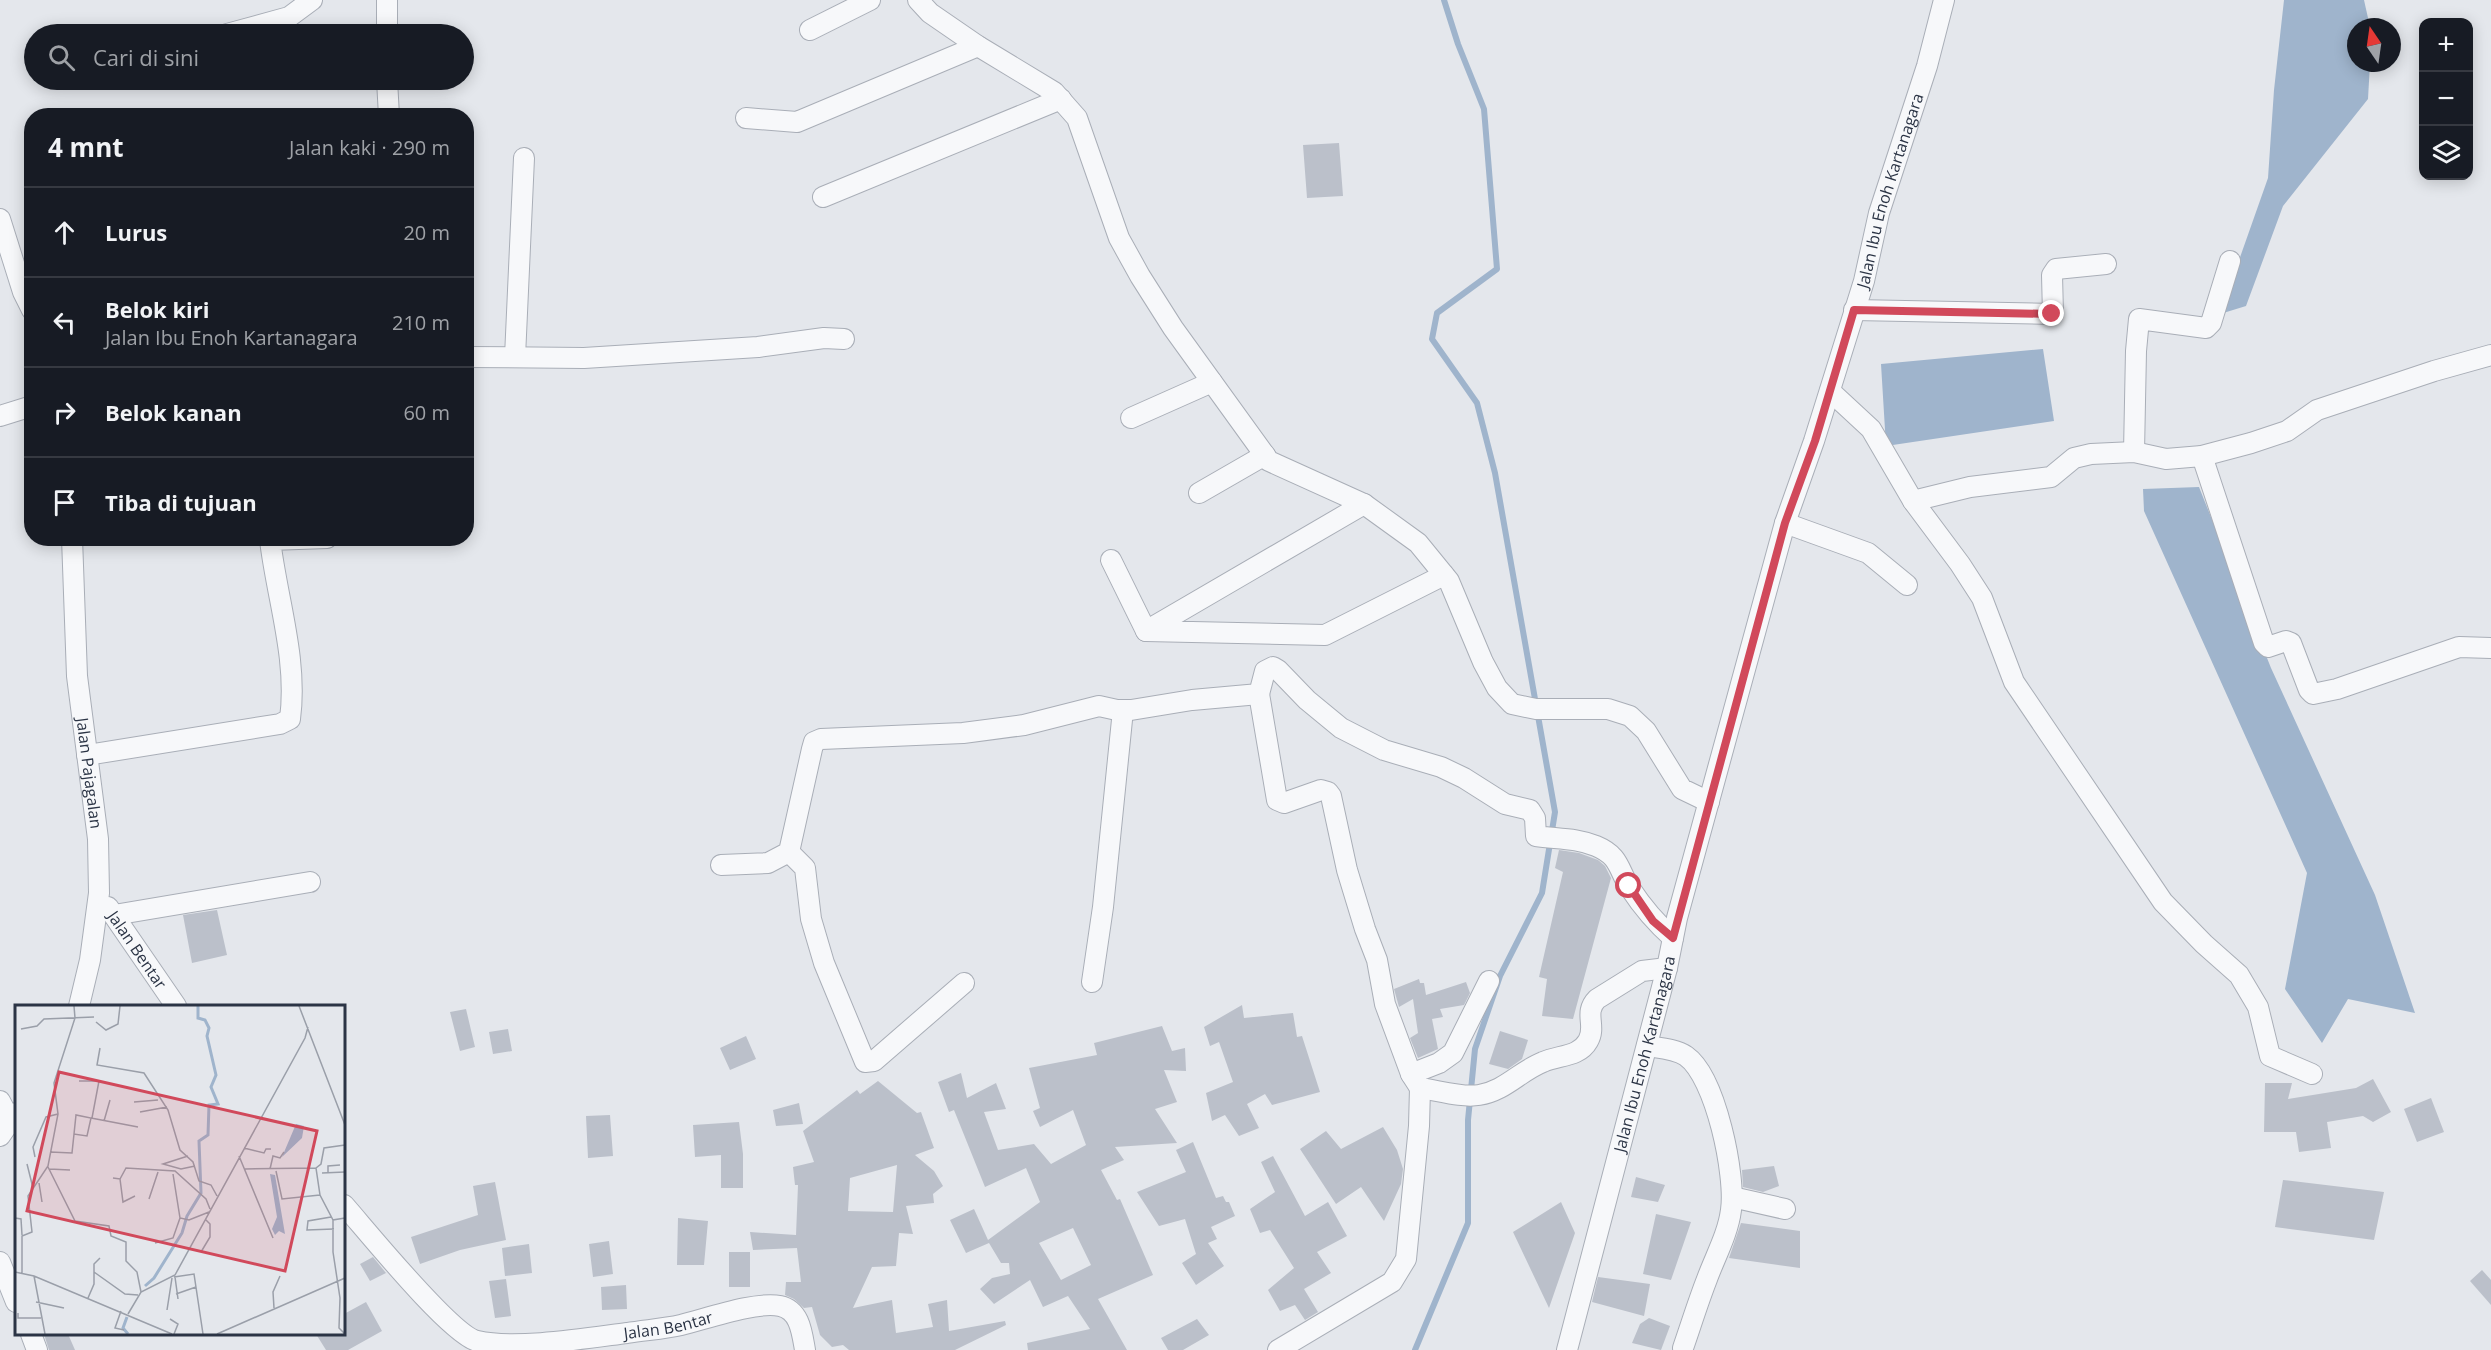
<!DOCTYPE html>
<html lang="id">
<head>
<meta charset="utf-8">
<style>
	:root { --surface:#171b24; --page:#20242c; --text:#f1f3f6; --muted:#9ea1a6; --line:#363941 }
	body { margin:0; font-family:"Open Sans",sans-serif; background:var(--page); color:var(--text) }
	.controls { position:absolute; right:18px; top:18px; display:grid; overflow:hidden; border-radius:12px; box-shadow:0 3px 15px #0003 }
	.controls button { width:54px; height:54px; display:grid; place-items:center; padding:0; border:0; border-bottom:2px solid var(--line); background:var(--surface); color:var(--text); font:30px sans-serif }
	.compass { position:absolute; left:2347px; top:18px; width:54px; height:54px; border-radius:50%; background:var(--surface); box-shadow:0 3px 15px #0003; rotate:347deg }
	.stop { position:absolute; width:18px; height:18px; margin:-14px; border:4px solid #d1495b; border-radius:50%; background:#fff }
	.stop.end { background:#d1495b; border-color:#fff; box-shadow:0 2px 6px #0008 }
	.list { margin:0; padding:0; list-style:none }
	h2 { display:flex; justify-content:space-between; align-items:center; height:78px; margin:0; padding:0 24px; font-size:26px }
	h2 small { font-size:20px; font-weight:400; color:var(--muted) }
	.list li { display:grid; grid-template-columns:39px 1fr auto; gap:18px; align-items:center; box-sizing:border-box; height:90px; padding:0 24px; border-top:2px solid var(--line) }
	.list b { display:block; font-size:22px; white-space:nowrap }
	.list p { margin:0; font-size:20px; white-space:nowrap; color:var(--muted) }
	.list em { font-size:20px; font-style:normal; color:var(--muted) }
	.icon { flex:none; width:33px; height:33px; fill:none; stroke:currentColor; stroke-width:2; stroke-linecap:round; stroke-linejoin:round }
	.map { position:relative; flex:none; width:2491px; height:1350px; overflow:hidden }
	.search { position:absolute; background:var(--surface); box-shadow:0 3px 15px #0003; left:24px; top:24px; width:450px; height:66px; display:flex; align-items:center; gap:15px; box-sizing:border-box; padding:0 21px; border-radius:33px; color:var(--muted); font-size:22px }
	.panel { position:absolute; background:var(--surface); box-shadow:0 3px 15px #0003; left:24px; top:108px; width:450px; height:438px; border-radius:24px }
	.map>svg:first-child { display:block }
	.water { fill:#9fb4cc }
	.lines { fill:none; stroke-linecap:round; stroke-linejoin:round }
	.stream { stroke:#9fb4cc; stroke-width:6 }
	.building { fill:#bbc0ca; fill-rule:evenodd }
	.minor-casing { stroke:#a9aeb7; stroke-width:22 }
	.minor { stroke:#f7f8fa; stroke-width:20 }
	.route { stroke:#d1495b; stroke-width:8 }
	.labels { text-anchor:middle; stroke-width:6; stroke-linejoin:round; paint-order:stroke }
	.street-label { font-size:16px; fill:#2b3445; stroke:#f4f6f9 }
	.inset-river { fill:none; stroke:#9fb4cc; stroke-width:3 }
	.inset-road { fill:none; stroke:#9a9fa9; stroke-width:1.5 }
	.view { fill:#d1495b; fill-opacity:0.15; stroke:#d1495b; stroke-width:3 }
	.inset-edge { fill:none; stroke:#2b3445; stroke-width:3 }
</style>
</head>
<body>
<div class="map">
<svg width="2491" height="1350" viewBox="0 0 2491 1350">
	<rect width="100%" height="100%" fill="#e4e7ec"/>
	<path class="water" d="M2284 0H2364L2370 27H2356V63H2370L2368 99 2283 206 2246 306 2220 314 2268 178 2274 90Z
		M2043 349 2054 421 1886 446 1881 364Z
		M2199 487 2271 668 2375 895 2415 1013 2348 999 2322 1043 2285 989 2307 873 2144 511 2143 489Z"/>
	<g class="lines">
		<path class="stream" d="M1415 1350 1468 1223V1120L1475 1049 1500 976 1542 893 1555 812 1495 473 1477 403 1432 339 1437 313 1497 269 1484 109 1458 44 1444 0"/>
	</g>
	<path class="building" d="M1339 143 1343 196 1307 198 1303 145Z
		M1559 850 1579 853 1598 860 1605 866 1611 878 1573 1019 1542 1016 1547 979 1539 977 1563 872 1555 868Z
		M217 910 227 955 192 963 183 915Z
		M1419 979 1420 983H1424L1426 995 1466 982 1470 993 1464 1005 1440 1009 1443 1017 1432 1019 1438 1049 1418 1058 1410 1038 1418 1033 1413 999 1399 1007 1394 989Z
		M1242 1005 1244 1018 1293 1013 1297 1037 1302 1036 1320 1092 1272 1105 1265 1094 1247 1104 1259 1128 1239 1136 1225 1115 1212 1121 1206 1093 1233 1082 1219 1042 1210 1046 1204 1027Z
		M466 1009 475 1047 460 1051 450 1012Z
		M1162 1026 1172 1051 1185 1048 1186 1071 1164 1070 1177 1102 1155 1109 1177 1143 1115 1147 1124 1160 1101 1170 1117 1200 1120 1199 1153 1275 1098 1299 1127 1350H1028L1027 1343 1090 1329 1068 1296 1043 1307 1030 1280 994 1304 980 1289 992 1278 1010 1274 1009 1263H1001L989 1243 966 1253 950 1220 974 1209 988 1240 1040 1202 1026 1168 985 1187 954 1110 949 1112 938 1082 961 1073 967 1098 996 1083 1006 1109 984 1112 998 1150 1034 1144 1051 1164 1086 1145 1073 1110 1040 1127 1033 1111 1040 1108 1029 1068 1097 1055 1094 1043ZM1073 1228 1091 1265 1061 1280 1039 1243Z
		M508 1029 512 1051 493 1054 489 1032Z
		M1500 1031 1528 1040 1522 1059 1508 1069 1489 1064Z
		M746 1036 756 1059 730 1070 720 1048Z
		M2373 1079 2391 1112 2373 1122 2363 1116 2327 1122 2331 1148 2299 1152 2296 1132H2264L2265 1083H2292L2288 1099 2356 1088Z
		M878 1081 917 1113 921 1112 934 1148 915 1155 934 1171 943 1186 933 1194 934 1203 906 1206 913 1234 899 1233 896 1266 872 1267 853 1308 892 1300 896 1333 933 1327 928 1304 947 1300 949 1331 1005 1321 1006 1325 955 1350H849L843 1345 832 1347 820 1335 812 1307 804 1308 794 1299 785 1295 786 1282H801L797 1248 753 1250 750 1232 796 1235 798 1185H795L793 1167 814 1162 803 1131 857 1090 860 1094ZM897 1165 893 1212 848 1211 850 1178Z
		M2431 1098 2444 1132 2417 1142 2404 1109Z
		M799 1103 803 1124 776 1126 773 1110Z
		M610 1115 613 1156 588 1158 586 1116Z
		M739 1122 743 1154V1188H721V1155L695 1157 693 1125Z
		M1383 1127 1397 1150 1403 1169 1401 1184 1384 1221 1361 1187 1336 1204 1300 1149 1326 1131 1341 1149Z
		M1193 1142 1216 1198 1223 1196 1226 1202H1229L1235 1216 1211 1227 1217 1239 1208 1243 1224 1266 1196 1285 1182 1263 1196 1254 1185 1219 1159 1226 1137 1192 1186 1172 1176 1150Z
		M1273 1156 1305 1216 1328 1202 1347 1236 1317 1252 1331 1273 1304 1289 1318 1312 1305 1320 1295 1305 1280 1311 1268 1290 1294 1268 1270 1230 1260 1233 1250 1209 1275 1192 1261 1162Z
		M1774 1166 1779 1186 1763 1192 1743 1187 1742 1170Z
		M1636 1177 1665 1185 1658 1202 1631 1197Z
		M2283 1180 2384 1192 2374 1240 2275 1227Z
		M495 1182 506 1240 460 1250 420 1264 411 1237 478 1215 473 1186Z
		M1561 1202 1575 1233 1549 1308 1513 1232Z
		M1656 1214 1691 1222 1671 1280 1643 1274Z
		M678 1218 708 1221 704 1265H677Z
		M1741 1223 1800 1231V1268L1729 1258Z
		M609 1241 613 1274 593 1277 589 1244Z
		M529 1244 532 1273 505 1276 502 1248Z
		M729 1252H750V1287H729Z
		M373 1257 386 1273 370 1281 360 1264Z
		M2482 1270 2491 1280V1305L2470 1281Z
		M1598 1277 1650 1284 1644 1316 1592 1302Z
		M506 1279 511 1316 495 1318 489 1281Z
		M626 1285 627 1309 602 1310 601 1287Z
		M366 1302 382 1331 348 1350H326L316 1334H344V1314Z
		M1649 1318 1670 1326 1661 1350 1632 1343 1640 1324Z
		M1197 1319 1209 1335 1183 1350H1168L1161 1338Z
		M44 1334H68L75 1350H49Z"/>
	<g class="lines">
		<defs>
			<g id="minor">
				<path d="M387 0V34"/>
				<path d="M918 0 930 13 978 46 1054 92 1077 118 1119 238 1140 276 1173 328 1269 461 1364 504 1418 543 1449 581 1483 662 1497 688 1512 704 1536 709H1608L1630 716 1646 731 1682 789 1709 802"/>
				<path d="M810 30 870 0"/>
				<path d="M227 34 289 17 312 0"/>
				<path d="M387 80 389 116"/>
				<path d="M746 118 797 122 978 46"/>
				<path d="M823 197 1061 99"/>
				<path d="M0 219 23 292 32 310"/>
				<path d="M1854 310 2053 314 2052 275 2056 269 2106 264"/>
				<path d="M466 357 584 358 758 347 824 338 844 339"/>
				<path d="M515 357 524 158"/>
				<path d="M1830 391 1871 429 1913 501 1960 564 1982 598 2014 682 2163 902 2204 944 2239 975 2258 1007 2270 1056 2312 1074"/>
				<path d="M0 416 32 406"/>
				<path d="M1131 418 1212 382"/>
				<path d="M2134 452 2136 351 2139 319 2206 328 2211 323 2230 261"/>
				<path d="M2202 456 2264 643 2268 647 2286 641 2291 643 2309 690 2313 694 2337 689 2459 647 2491 648"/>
				<path d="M1199 493 1265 455"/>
				<path d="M1913 501 1970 487 2051 477 2074 458 2091 454 2134 452 2166 459 2202 456 2251 443 2287 431 2317 410 2434 371 2491 355"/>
				<path d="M1364 504 1146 631 1325 635 1444 575"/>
				<path d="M1785 523 1868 553 1907 585"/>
				<path id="s1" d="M72 538 77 676 98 839 99 893 90 960 79 1006"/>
				<path d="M1111 560 1146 631"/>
				<path d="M1259 694 1277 800 1284 803 1321 790 1328 792 1331 796 1347 870 1365 929 1377 960 1385 1004 1411 1074 1420 1088C1437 1090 1461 1098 1479 1095 1505 1091 1520 1071 1543 1062 1559 1055 1579 1057 1588 1041 1597 1026 1583 1013 1597 999L1642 971 1667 968"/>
				<path d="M87 755 280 724 290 719C298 659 277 599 270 540L327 538"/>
				<path d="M789 852 805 868 811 919 824 963 865 1062 874 1061 964 983"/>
				<path d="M721 865 768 863 789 852 812 749 814 742 821 739 963 733 1024 725 1099 706 1117 710H1131L1192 700 1259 694 1265 671 1273 667 1278 670 1307 700 1341 728 1384 750 1441 767 1464 778 1505 804 1530 810 1535 818 1536 836C1557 839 1577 838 1596 846 1620 856 1618 869 1630 888 1643 908 1656 923 1673 938"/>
				<path id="s2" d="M108 907 176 1006"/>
				<path d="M114 915 310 882"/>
				<path d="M1092 982 1103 907 1123 710"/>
				<path d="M1647 1046C1659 1048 1676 1049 1686 1056 1716 1077 1736 1176 1731 1210 1728 1234 1715 1257 1707 1279 1698 1302 1691 1325 1683 1348"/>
				<path d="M1411 1074 1439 1063 1453 1053 1489 981"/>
				<path d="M0 1101 10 1120"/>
				<path d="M0 1136 16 1113"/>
				<path d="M1732 1197 1785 1209"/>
				<path id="s3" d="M344 1205C367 1231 450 1334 477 1341 515 1350 588 1338 627 1333 645 1330 664 1329 681 1325 706 1319 756 1301 780 1306 800 1310 802 1333 805 1350"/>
				<path d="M0 1262 16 1302"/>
				<path d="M31 1334 37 1350"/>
				<path d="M1278 1350 1392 1282 1406 1259 1419 1126 1420 1088"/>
				<path id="s4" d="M1567 1350 1667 968 1677 918 1785 523 1814 441 1864 281 1879 213 1927 66 1944 0"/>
			</g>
		</defs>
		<use href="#minor" class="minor-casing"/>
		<use href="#minor" class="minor"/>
	</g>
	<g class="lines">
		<path class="route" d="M1629 886 1653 921 1673 938 1785 523 1815 441 1854 310 2052 314"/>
	</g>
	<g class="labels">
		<g class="street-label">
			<text dy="6" stroke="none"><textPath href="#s4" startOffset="1204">Jalan Ibu Enoh Kartanagara</textPath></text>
			<text dy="6" stroke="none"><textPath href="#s1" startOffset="236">Jalan Pajagalan</textPath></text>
			<text dy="6" stroke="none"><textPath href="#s2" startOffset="52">Jalan Bentar</textPath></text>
			<text dy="6" stroke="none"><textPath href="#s4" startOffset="306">Jalan Ibu Enoh Kartanagara</textPath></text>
			<text dy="6" stroke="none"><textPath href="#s3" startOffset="384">Jalan Bentar</textPath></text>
		</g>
	</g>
	<g transform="translate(15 1005)">
		<rect width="330" height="330" fill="#e4e7ec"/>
		<path d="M281 119 289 121 287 133 267 152ZM255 169 260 170 270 229 264 226 260 230 257 224 262 212Z" fill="#9fb4cc"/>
		<path class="inset-river" d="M130 281 139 273 167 228 172 211 186 188 184 136 193 130 194 100 203 99 196 82 201 70 192 31 194 23 190 15 183 13V1M112 312 108 323 113 329"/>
		<path class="inset-road" d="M284 1 330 120M81 17 91 25 103 19 105 1M6 24 22 21 29 14 79 12M85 43 82 60 129 68 153 105 165 145 178 157 184 176 196 180 202 191M64 76H84L77 113M119 97 143 95M125 107 152 102M76 113 123 122M89 116 95 95M229 143 249 148 251 144H256M35 147 57 148 59 129 72 131 76 113 61 110 59 129M173 151 148 159 166 164 180 161M224 151 258 233M20 152 18 142 31 112 43 109M12 159 18 183M33 162 60 216 94 221 96 231 111 237V256L122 267 126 287M34 164 55 165M230 164 301 163M255 164 258 151 265 153 269 147M261 166 267 194 305 190M313 167V161L325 160M307 168 330 167M158 169 165 213 174 215 194 207M98 173 105 174 111 163 160 166 191 194 195 204M105 174 108 197 120 191M24 178 27 197M134 194 143 167M316 212 293 216 292 225 319 224M0 213 6 214 7 230M318 215 305 190 301 163 306 159 309 143 330 140M140 238 158 233 165 213M186 247 195 232V219L190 214M0 267 19 271 157 329M79 267 110 289 123 290M7 268V231L17 227 13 191 33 161 43 109 39 78 60 13 59 1M19 271 30 329M159 272 179 269 188 329M160 272 163 294M161 289 181 282M73 293 79 279V259L85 253M21 297 49 303M259 303 258 287 265 271M152 305 157 273M106 306 100 323 109 325M3 308V313H26M113 309 126 287 160 270 290 33 293 22M155 314 163 319 159 329M202 329 330 273M330 329 324 323 325 293 318 247V215L330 213"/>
		<path class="view" d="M44 67 302 126 270 266 12 206Z"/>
		<rect width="330" height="330" class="inset-edge"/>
	</g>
</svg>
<div class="controls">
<button>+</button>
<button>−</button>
<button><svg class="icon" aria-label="layers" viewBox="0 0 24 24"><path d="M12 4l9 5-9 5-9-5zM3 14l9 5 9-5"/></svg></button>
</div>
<svg class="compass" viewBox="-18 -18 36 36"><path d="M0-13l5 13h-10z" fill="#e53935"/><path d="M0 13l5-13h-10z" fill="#9ea1a6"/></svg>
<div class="stop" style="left:1629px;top:886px"></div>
<div class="stop end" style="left:2052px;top:314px"></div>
<div class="search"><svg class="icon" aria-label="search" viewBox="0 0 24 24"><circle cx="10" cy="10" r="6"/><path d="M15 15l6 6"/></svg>Cari di sini</div>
<section class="panel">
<h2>4 mnt<small>Jalan kaki · 290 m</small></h2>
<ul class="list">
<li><svg class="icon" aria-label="ahead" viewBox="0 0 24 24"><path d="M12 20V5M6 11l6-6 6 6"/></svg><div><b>Lurus</b></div><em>20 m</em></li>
<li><svg class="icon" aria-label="left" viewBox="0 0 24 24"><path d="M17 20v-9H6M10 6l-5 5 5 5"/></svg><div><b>Belok kiri</b><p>Jalan Ibu Enoh Kartanagara</p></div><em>210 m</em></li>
<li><svg class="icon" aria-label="right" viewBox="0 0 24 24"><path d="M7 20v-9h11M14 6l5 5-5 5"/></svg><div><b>Belok kanan</b></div><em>60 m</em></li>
<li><svg class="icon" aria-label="arrive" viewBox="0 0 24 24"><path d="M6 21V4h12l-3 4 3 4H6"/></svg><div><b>Tiba di tujuan</b></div></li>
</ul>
</section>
</div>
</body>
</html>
